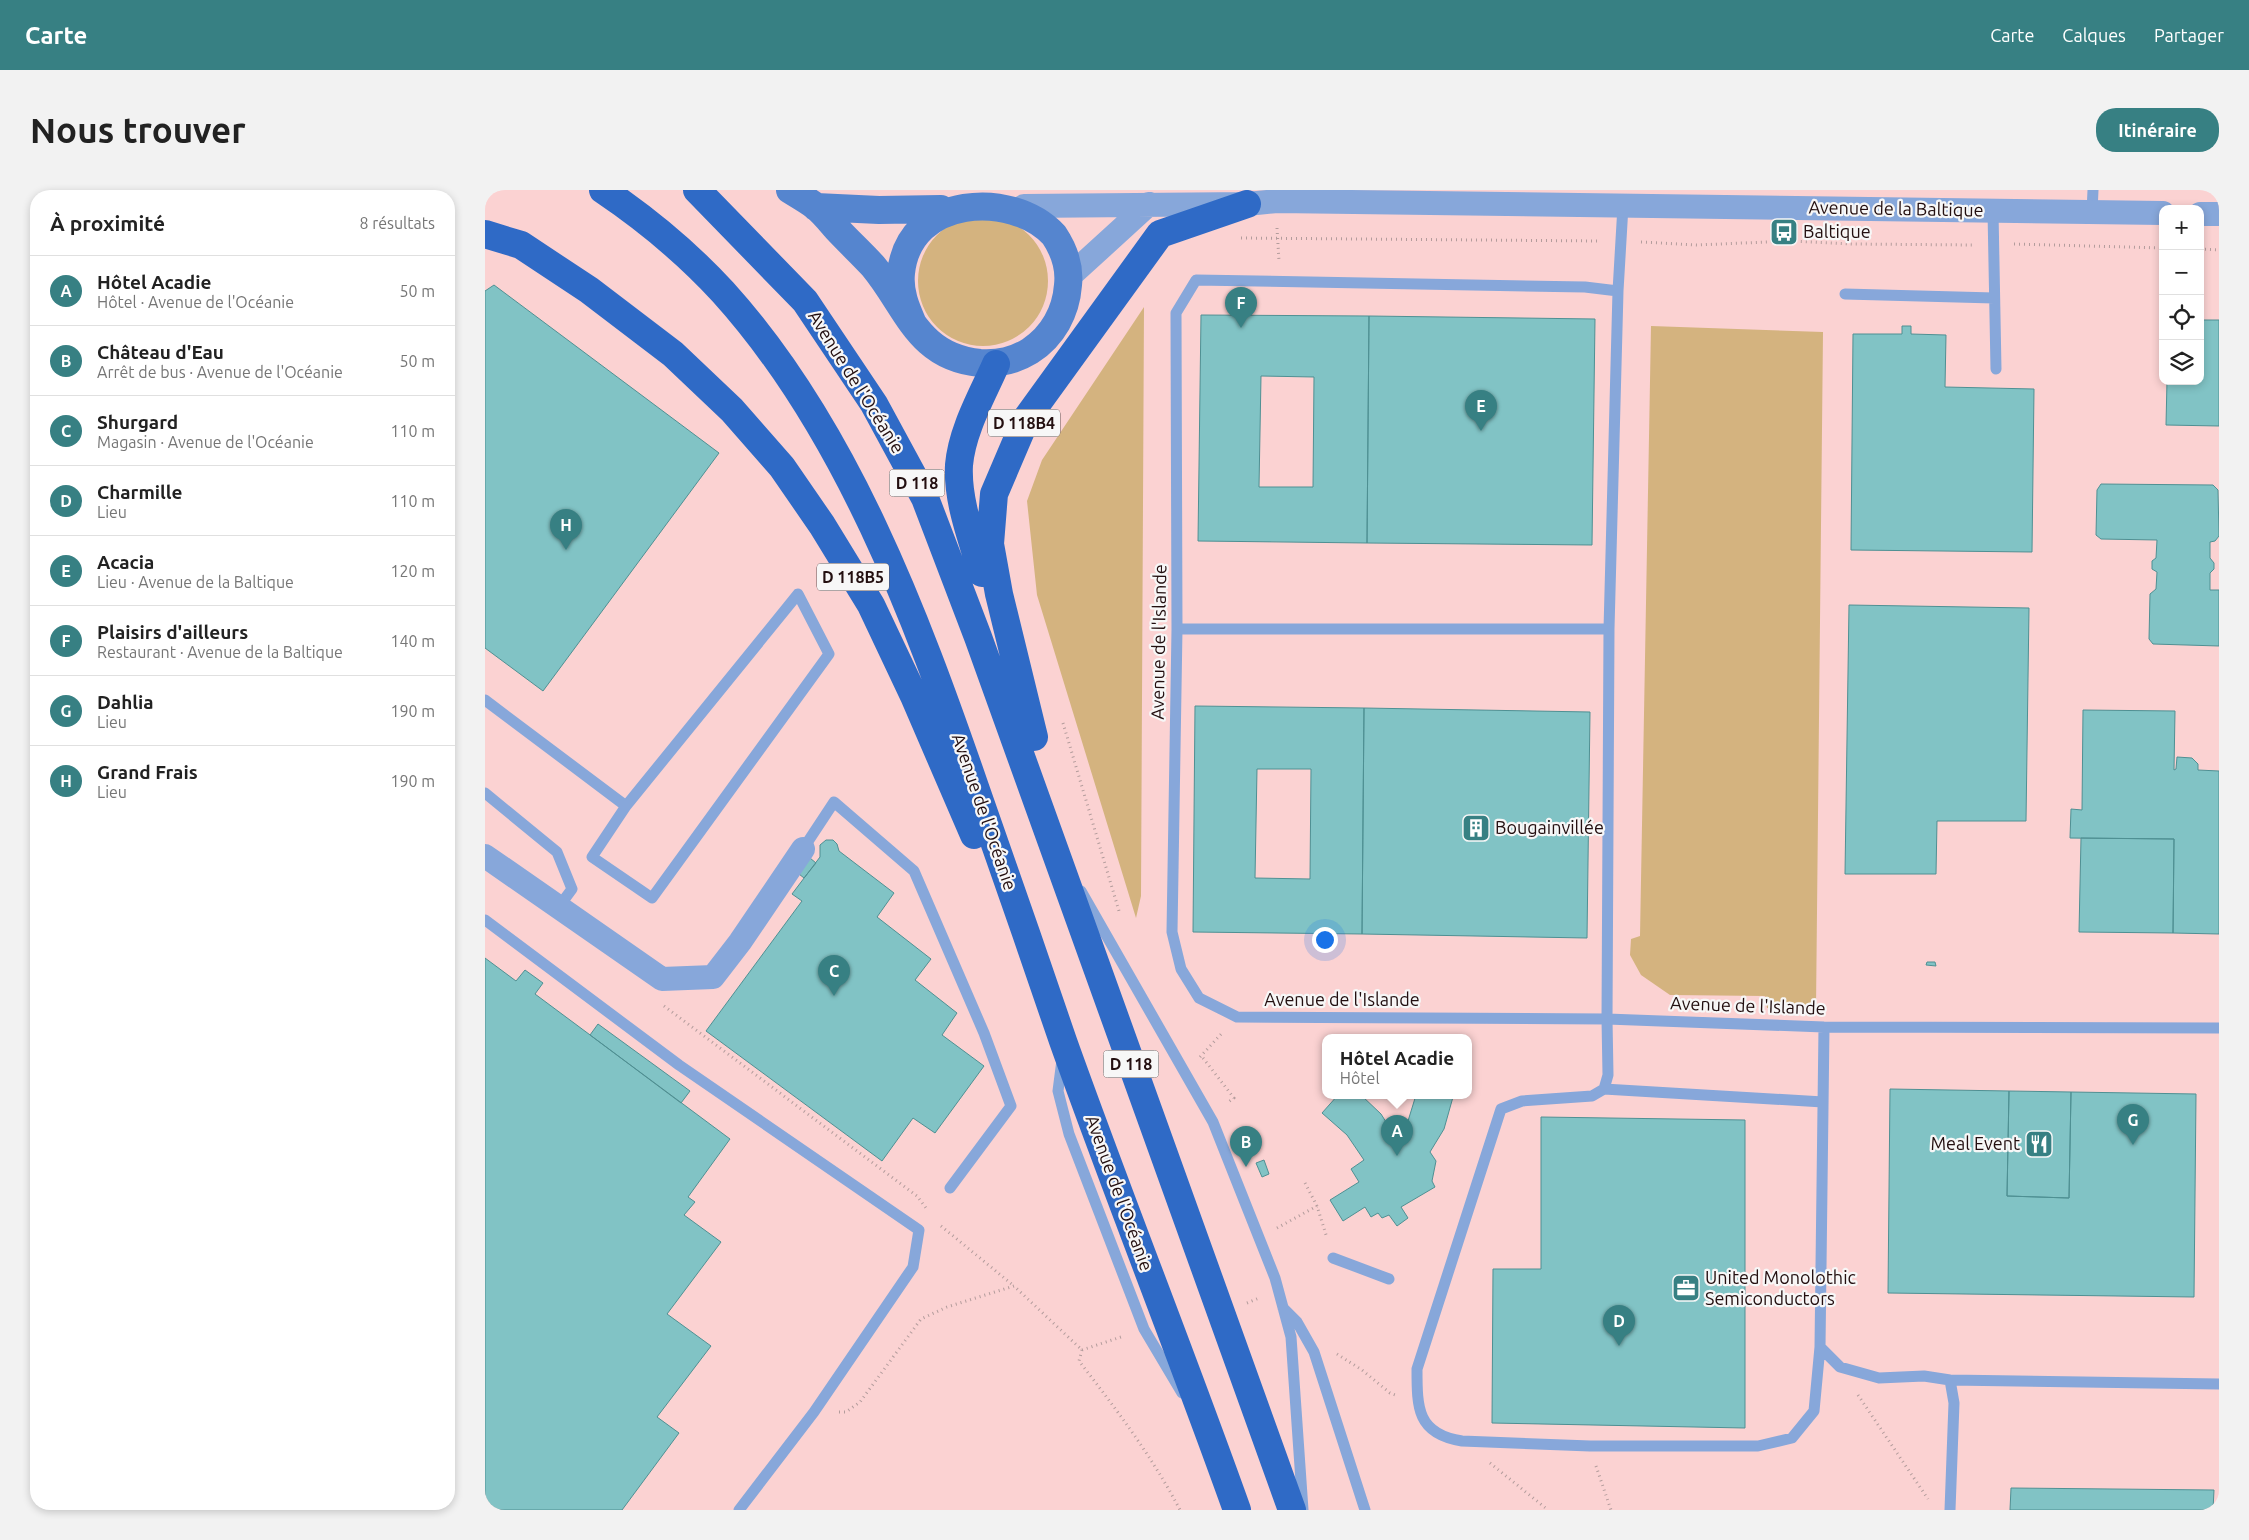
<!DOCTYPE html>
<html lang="fr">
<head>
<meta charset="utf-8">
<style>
	:root { --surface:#fff; --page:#f2f2f2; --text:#222; --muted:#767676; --line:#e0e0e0; --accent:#378083 }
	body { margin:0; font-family:Ubuntu,sans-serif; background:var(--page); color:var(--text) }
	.controls { position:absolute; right:15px; top:15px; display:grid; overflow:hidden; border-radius:10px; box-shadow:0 2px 8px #0003 }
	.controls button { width:45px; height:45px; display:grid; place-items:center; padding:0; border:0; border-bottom:1px solid var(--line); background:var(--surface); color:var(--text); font:25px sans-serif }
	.you { position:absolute; left:839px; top:749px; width:18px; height:18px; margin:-12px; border:4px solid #fff; border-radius:50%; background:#1a73e8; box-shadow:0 0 0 8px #1a73e833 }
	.badge { display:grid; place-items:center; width:32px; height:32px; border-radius:50%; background:var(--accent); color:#fff; font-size:16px; font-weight:700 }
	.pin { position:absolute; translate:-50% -41px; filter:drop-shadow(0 1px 2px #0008) }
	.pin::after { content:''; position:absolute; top:26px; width:18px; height:15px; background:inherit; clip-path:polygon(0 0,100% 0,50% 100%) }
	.popup { position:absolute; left:837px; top:844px; width:150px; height:65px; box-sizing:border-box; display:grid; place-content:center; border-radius:10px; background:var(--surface); filter:drop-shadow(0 1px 4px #0005); font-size:16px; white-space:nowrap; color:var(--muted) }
	.popup b { font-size:19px; color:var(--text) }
	.popup::after { content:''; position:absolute; left:50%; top:100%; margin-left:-10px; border:10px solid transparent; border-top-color:var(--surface) }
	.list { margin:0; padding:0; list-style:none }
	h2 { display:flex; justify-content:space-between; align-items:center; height:65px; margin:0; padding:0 20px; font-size:21px }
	h2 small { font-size:16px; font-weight:400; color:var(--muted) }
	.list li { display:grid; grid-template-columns:32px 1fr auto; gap:15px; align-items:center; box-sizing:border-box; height:70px; padding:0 20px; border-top:1px solid var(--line) }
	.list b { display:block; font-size:19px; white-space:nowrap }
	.list p { margin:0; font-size:16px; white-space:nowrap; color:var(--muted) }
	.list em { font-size:16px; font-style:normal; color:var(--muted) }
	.icon { flex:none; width:28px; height:28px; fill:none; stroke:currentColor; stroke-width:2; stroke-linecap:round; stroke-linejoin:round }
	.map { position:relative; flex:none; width:1734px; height:1320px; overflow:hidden; border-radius:20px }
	header { display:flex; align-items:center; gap:30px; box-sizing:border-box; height:70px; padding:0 25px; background:var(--accent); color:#fff }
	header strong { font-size:24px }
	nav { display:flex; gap:28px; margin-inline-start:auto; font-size:18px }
	.intro { display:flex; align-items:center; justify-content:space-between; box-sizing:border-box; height:120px; padding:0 30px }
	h1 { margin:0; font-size:35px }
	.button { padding:12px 22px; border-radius:20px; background:var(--accent); color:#fff; font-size:18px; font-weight:700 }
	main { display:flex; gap:30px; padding:0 30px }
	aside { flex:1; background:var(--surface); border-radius:20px; box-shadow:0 2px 8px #0003 }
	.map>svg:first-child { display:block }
	.built { fill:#fbd2d2; fill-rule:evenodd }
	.green { fill:#d4b37f }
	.building { fill:#81c3c5; stroke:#4f9093; fill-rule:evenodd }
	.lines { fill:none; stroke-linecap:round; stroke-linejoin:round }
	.path { stroke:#b39c9c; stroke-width:3; stroke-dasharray:1 4; stroke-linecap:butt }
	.service { stroke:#87a7da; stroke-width:11 }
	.minor { stroke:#87a7da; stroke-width:24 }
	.secondary { stroke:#5585cf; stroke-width:28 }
	.primary { stroke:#2f6ac6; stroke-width:28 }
	.labels { text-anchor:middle; stroke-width:4.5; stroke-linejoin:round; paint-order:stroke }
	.shield { fill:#f7f7f7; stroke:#635555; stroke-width:1 }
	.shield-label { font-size:16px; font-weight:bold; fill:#230f10 }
	.street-label { font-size:18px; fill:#230f10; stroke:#f7f7f7 }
	.poi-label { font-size:18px; fill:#230f10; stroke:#f7f7f7; text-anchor:start }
</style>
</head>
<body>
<header>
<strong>Carte</strong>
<nav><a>Carte</a><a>Calques</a><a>Partager</a></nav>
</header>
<div class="intro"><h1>Nous trouver</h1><a class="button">Itinéraire</a></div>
<main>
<aside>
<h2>À proximité<small>8 résultats</small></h2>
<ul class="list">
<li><span class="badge">A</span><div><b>Hôtel Acadie</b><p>Hôtel · Avenue de l'Océanie</p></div><em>50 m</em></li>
<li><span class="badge">B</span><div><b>Château d'Eau</b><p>Arrêt de bus · Avenue de l'Océanie</p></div><em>50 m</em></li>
<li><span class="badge">C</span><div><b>Shurgard</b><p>Magasin · Avenue de l'Océanie</p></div><em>110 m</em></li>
<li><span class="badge">D</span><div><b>Charmille</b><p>Lieu</p></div><em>110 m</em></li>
<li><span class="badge">E</span><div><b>Acacia</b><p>Lieu · Avenue de la Baltique</p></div><em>120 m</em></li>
<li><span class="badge">F</span><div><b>Plaisirs d'ailleurs</b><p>Restaurant · Avenue de la Baltique</p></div><em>140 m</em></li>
<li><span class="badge">G</span><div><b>Dahlia</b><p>Lieu</p></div><em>190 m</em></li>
<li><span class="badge">H</span><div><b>Grand Frais</b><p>Lieu</p></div><em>190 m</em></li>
</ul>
</aside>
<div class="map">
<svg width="1734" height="1320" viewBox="0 0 1734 1320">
	<rect width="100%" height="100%" fill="#fbe3e3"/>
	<path class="built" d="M0 0H1734V1320H0ZM1678 19H1715V191H1678ZM841 847H983V905H841Z"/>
	<path class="green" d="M433 91a65 65 0 1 1 130 0a65 65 0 1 1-130 0Z
		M659 117 656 706 651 728 552 405 542 311 557 270Z
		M1166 136 1338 142 1331 818H1282L1280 806 1185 805 1156 785 1145 765 1146 749 1155 746Z"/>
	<path class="building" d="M9 95 234 263 58 501 0 458V101Z
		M716 125 884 126 882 353 713 351ZM776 186 829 187 828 297H774Z
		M884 126 1110 129 1107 355 882 353Z
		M1715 130H1734V236L1681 235 1682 191H1715Z
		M1417 136H1426V144L1461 145 1460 197 1549 199 1547 362 1366 360 1368 144H1417Z
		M1616 294 1728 295 1733 300 1734 346 1730 351 1725 352V368L1729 373V379L1725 383V400H1734V456L1668 454 1664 449 1665 404 1671 399 1672 382 1667 379V371L1671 368 1672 350 1616 349 1611 345 1612 300Z
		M1364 415 1544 418 1541 631H1452L1451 684H1360Z
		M710 516 879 518 877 744 708 742ZM772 579H826L825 689 770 688Z
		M879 518 1105 522 1102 748 877 744Z
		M1598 520 1690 521 1689 580 1691 579 1692 567 1707 568 1713 574V580L1734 581V744L1688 743 1689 649 1585 648 1586 619 1597 620Z
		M1596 648 1689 649 1688 743 1594 742Z
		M341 650H348L352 654 354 661 409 703 392 727 446 769 430 790 472 823 457 845 499 876 450 943 428 928 397 971 221 841 317 711 307 704 335 667V655Z
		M325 668 331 673 319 688 314 684Z
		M0 768 31 791 40 780 58 793 50 804 245 949 203 1007 210 1012 199 1025 236 1052 182 1124 226 1156 172 1227 194 1243 137 1320H0Z
		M1442 772H1450L1451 776 1441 775Z
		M113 834 205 901 196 913 105 845Z
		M1405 899 1524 901 1522 1006 1584 1008 1586 902 1711 904 1709 1107 1403 1103Z
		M1524 901 1586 902 1584 1008 1522 1006Z
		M853 905H876L896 924 908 943 912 941V938L923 931 931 905H961L968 907 959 939 945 962 951 971 947 991 950 997 916 1017 923 1028 912 1036 904 1025 897 1028 893 1023 886 1027 880 1017 858 1031 845 1010 874 992 866 979 879 970 862 945 837 923Z
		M1056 927 1260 930V1238L1007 1233 1008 1079H1056Z
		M779 970 784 984 777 987 771 973Z
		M1526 1298 1729 1300 1728 1320H1525Z"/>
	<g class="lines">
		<path class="path" d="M792 38 794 71
			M756 48 1115 51
			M1156 52 1212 55 1305 51 1368 54 1487 55
			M1529 54 1678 58
			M1715 59 1734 60
			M578 533 634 721
			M179 816 432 1006 441 1018
			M715 867 738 842
			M718 868 749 908 742 913
			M820 993 832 1016 842 1048
			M456 1036 529 1096
			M792 1038 832 1016
			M762 1113 774 1108
			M597 1160 639 1146
			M597 1160 594 1171C631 1219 667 1266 695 1320
			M852 1164 877 1180 905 1203 913 1206
			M1373 1205 1443 1309
			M354 1222H361L375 1212 436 1129 462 1117 529 1096 597 1160
			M1005 1273 1063 1320
			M1111 1276 1126 1320"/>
		<path class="service" d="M1508 21 1511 179
			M1607 22 1608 0
			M1133 101 1138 16
			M1360 104 1509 108
			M692 439H1124
			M0 510 141 616 107 667 167 708 344 464 313 404 141 616
			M0 603 72 662 87 699 73 718
			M318 659 349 612 429 681 499 843 526 916 465 998
			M596 701 728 932 790 1088 806 1147 818 1320
			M0 730 194 875 434 1040 428 1077 329 1222 254 1320
			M1339 837 1335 1157 1329 1221 1307 1248 1273 1256H1105L977 1251C932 1244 932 1218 932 1179L1016 919 1037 911 1107 906 1119 899 1123 885 1122 829 1124 439 1133 101 1100 97 711 90 691 123 692 439 687 742 696 779 714 808 752 827 1122 829 1339 837 1734 838
			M577 870 573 901 584 944 659 1139 697 1203
			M1119 899 1338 912
			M848 1068 904 1089
			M798 1118 812 1132 829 1162 880 1320
			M1335 1157 1355 1177 1394 1188 1439 1186 1465 1190 1734 1194
			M1465 1320 1469 1213 1465 1190"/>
		<path class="minor" d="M539 16 762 14 792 11 1678 23
			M1715 24H1734
			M584 87 664 14
			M0 666 177 789 228 787 255 752 318 659"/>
		<path class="secondary" d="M305 0C313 5 322 10 330 16 338 22 345 31 351 38 363 51 376 63 388 76 423 118 432 167 495 173 514 174 529 171 545 161 568 146 581 122 583 95 585 77 579 60 569 45 527 0 424 5 416 83 414 102 421 118 428 134
			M331 17 394 20 456 19"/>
		<path class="primary" d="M118 0C161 29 203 64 238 102 361 238 431 426 490 597 520 682 549 766 578 851 634 1008 696 1163 752 1320
			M212 0 320 111 389 214 440 308 493 447 807 1320
			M0 44 36 55 104 100 188 164 247 220 297 277 337 335 386 415 429 506 489 645
			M497 383C487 349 472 311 474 275 477 240 497 206 511 174
			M549 547 514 404 505 354 509 304 541 229 675 44 762 14"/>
	</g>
	<defs>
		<symbol id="bus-square" viewBox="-11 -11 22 22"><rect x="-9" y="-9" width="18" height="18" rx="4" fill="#378083" stroke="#f7f7f7"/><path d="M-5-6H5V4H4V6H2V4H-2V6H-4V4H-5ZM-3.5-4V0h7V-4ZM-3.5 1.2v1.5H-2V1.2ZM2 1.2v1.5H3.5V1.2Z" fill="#fff"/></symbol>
		<symbol id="building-square" viewBox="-11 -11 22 22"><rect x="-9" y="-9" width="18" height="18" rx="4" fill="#378083" stroke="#f7f7f7"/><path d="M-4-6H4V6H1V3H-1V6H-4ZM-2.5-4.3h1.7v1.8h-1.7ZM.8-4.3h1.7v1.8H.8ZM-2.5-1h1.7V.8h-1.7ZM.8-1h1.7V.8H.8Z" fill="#fff"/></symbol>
		<symbol id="restaurant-square" viewBox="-11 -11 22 22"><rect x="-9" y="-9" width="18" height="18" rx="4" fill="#378083" stroke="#f7f7f7"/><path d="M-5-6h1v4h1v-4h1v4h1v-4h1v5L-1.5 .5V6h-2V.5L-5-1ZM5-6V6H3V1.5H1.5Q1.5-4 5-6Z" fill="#fff"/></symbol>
		<symbol id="office-square" viewBox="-11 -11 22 22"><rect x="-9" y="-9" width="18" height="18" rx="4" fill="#378083" stroke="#f7f7f7"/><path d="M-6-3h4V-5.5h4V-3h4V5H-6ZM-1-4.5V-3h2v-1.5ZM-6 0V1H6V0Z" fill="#fff"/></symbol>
	</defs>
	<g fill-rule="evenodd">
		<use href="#bus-square" x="1283" y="26" width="32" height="32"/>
		<use href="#building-square" x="975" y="622" width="32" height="32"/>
		<use href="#restaurant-square" x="1538" y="938" width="32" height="32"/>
		<use href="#office-square" x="1185" y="1082" width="32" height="32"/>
	</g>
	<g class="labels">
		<g class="shield">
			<rect x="503" y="219.5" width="72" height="27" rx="4"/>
			<rect x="404.5" y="279.5" width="55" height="27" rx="4"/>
			<rect x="332" y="373.5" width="72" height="27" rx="4"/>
			<rect x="618.5" y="860.5" width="55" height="27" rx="4"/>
		</g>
		<g class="shield-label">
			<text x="539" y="239">D 118B4</text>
			<text x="432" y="299">D 118</text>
			<text x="368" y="393">D 118B5</text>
			<text x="646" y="880">D 118</text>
		</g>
		<g class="street-label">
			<text transform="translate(1411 19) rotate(1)" y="6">Avenue de la Baltique</text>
			<text transform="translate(371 192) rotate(58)" y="6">Avenue de l'Océanie</text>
			<text transform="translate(674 452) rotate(-89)" y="6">Avenue de l'Islande</text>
			<text transform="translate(499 622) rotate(71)" y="6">Avenue de l'Océanie</text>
			<text x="857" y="816">Avenue de l'Islande</text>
			<text transform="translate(1263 816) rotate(2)" y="6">Avenue de l'Islande</text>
			<text transform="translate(634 1003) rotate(70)" y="6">Avenue de l'Océanie</text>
		</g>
		<g class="poi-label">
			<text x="1318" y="48">Baltique</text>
			<text x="1010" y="644">Bougainvillée</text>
			<text x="1535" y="960" text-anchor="end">Meal Event</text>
			<text x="1220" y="1094">United Monolothic<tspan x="1220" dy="21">Semiconductors</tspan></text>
		</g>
	</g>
</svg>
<div class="controls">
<button>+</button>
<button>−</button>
<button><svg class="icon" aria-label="locate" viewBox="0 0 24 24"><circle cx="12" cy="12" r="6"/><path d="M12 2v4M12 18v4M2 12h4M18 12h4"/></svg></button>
<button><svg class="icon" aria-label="layers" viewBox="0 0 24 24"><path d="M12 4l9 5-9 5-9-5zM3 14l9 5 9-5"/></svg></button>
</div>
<div class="you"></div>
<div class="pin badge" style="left:912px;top:966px">A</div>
<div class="popup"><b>Hôtel Acadie</b>Hôtel</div>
<div class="pin badge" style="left:761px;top:977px">B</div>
<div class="pin badge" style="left:349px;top:806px">C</div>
<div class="pin badge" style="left:1134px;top:1156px">D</div>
<div class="pin badge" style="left:996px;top:241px">E</div>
<div class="pin badge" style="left:756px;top:138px">F</div>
<div class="pin badge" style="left:1648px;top:955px">G</div>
<div class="pin badge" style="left:81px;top:360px">H</div>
</div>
</main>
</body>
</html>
